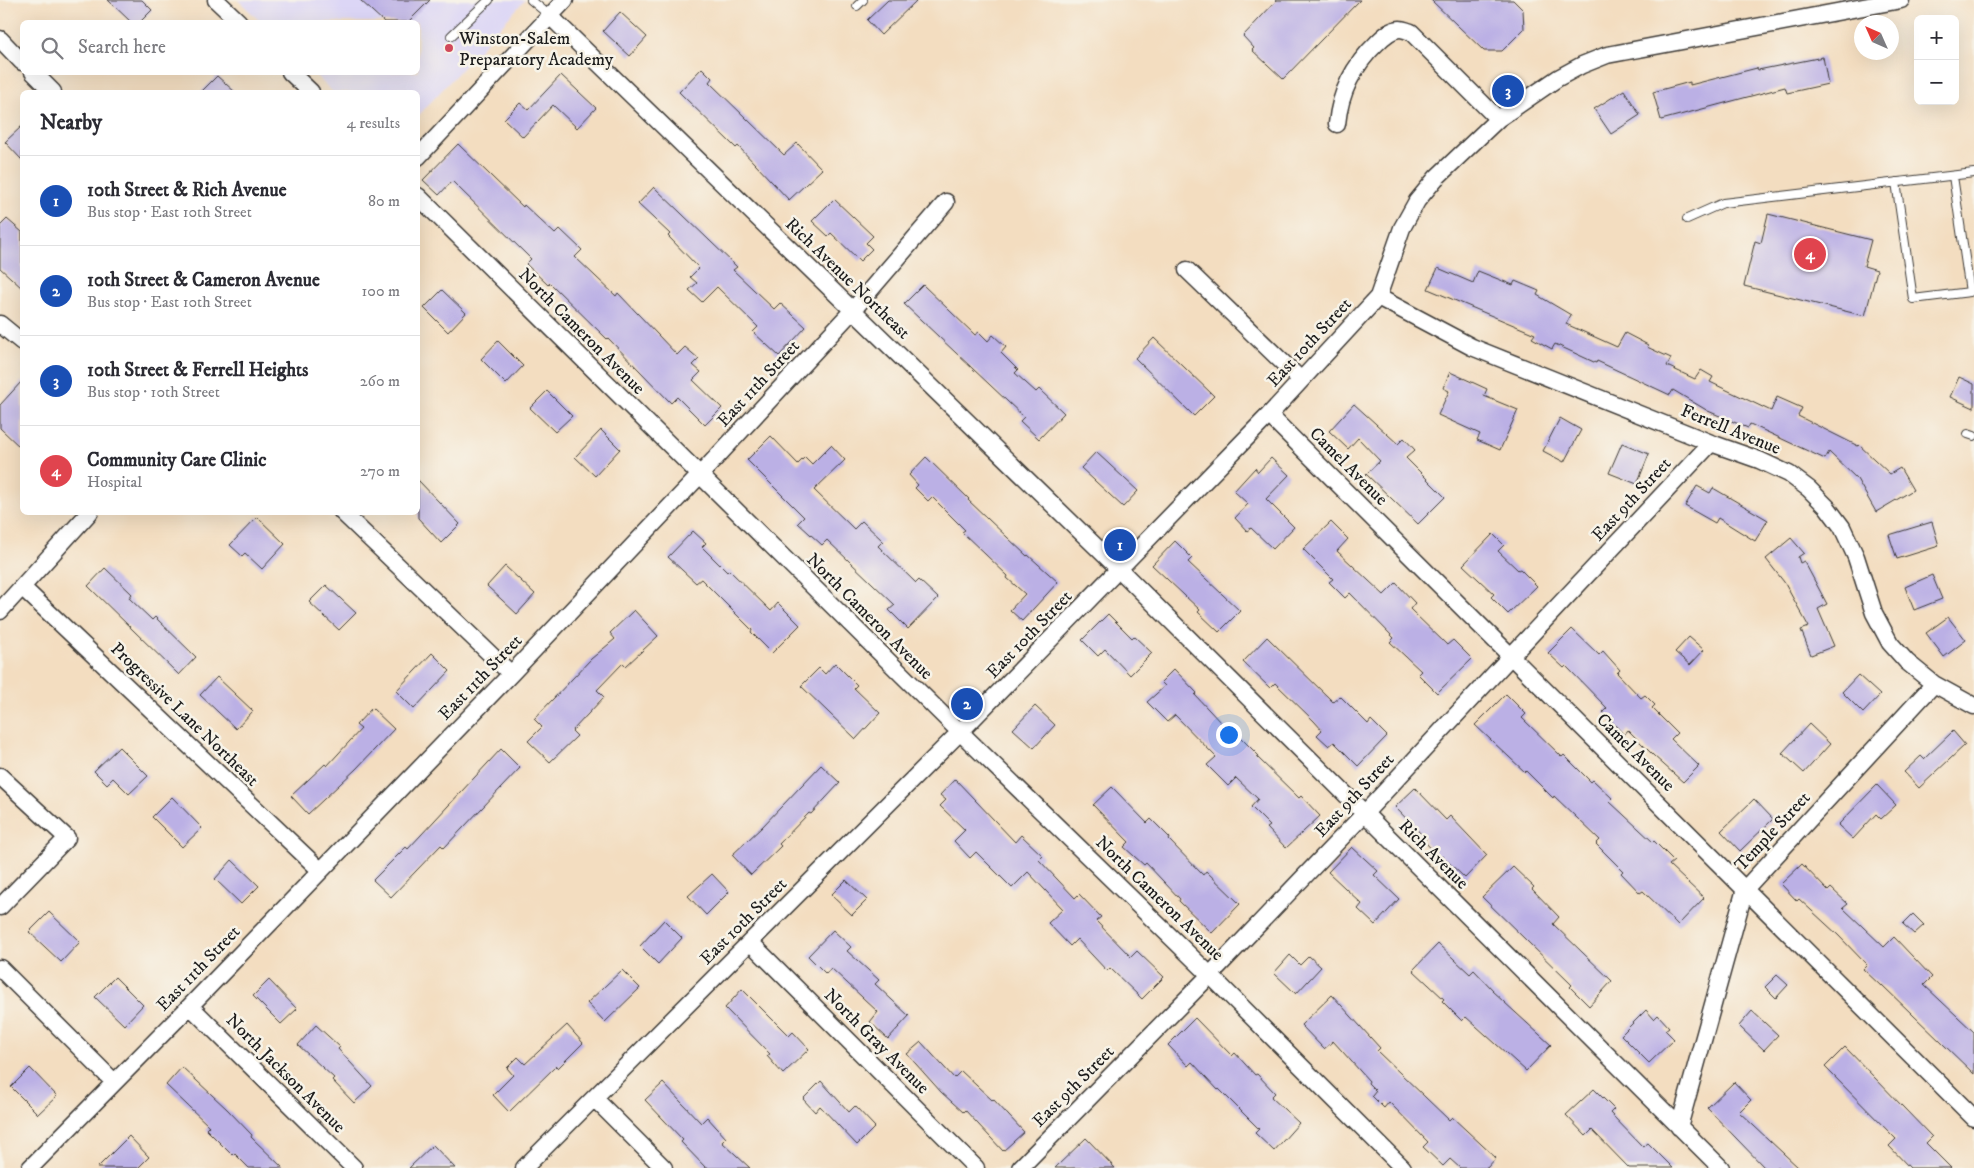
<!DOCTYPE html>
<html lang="en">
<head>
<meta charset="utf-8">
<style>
	:root { --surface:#fff; --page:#f7f7f7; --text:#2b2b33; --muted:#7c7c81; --line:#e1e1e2; --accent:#d1495b }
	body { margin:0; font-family:"IM FELL DW Pica",serif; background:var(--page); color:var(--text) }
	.controls { position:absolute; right:15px; top:15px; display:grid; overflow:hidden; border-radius:8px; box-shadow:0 5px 20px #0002 }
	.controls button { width:45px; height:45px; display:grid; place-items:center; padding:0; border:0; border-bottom:1px solid var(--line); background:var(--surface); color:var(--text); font:25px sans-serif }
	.compass { position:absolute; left:1854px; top:15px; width:45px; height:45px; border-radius:50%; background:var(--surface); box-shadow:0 5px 20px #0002; rotate:315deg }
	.you { position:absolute; left:1228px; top:734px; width:18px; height:18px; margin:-12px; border:4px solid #fff; border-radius:50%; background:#1a73e8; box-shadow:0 0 0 8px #1a73e833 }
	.badge { display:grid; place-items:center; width:32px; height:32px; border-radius:50%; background:var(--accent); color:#fff; font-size:16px; font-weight:700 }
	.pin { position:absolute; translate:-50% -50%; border:2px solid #fff; box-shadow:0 1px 5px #0006 }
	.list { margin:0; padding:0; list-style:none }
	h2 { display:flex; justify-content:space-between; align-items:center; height:65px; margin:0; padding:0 20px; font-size:21px }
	h2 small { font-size:16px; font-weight:400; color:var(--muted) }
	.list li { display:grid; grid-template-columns:32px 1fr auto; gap:15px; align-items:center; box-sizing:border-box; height:90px; padding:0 20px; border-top:1px solid var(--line) }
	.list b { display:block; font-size:19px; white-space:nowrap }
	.list p { margin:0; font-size:16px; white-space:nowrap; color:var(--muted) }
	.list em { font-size:16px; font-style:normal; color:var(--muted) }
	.icon { flex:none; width:28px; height:28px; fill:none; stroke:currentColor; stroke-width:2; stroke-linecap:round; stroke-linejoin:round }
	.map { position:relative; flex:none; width:1974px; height:1168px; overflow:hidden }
	.search { position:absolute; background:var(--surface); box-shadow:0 5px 20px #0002; left:20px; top:20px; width:400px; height:55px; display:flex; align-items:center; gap:12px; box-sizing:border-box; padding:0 18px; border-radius:8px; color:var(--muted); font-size:19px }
	.panel { position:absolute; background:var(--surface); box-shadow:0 5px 20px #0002; left:20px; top:90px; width:400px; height:425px; border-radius:8px }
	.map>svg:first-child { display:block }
	.built { fill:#dcd6f6 }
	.building { fill:#bbb0e5 }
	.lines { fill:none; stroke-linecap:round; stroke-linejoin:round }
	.lane-casing { stroke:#3c3935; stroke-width:10 }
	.street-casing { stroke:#3c3935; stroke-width:19 }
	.lane { stroke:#fff; stroke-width:8 }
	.street { stroke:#fff; stroke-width:16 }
	.poi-dot { fill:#d1495b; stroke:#f7f3e8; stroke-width:2 }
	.labels { text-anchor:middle; stroke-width:5; stroke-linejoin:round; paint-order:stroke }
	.poi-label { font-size:18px; fill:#1c1c1c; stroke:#f7f3e8; text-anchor:start }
	.street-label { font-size:18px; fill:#1c1c1c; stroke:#f7f3e8 }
</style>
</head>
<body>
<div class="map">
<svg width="1974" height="1168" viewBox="0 0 1974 1168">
	<rect width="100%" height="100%" fill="#f7f3e8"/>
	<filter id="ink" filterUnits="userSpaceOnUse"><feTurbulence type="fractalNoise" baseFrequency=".02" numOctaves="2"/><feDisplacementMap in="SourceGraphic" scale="10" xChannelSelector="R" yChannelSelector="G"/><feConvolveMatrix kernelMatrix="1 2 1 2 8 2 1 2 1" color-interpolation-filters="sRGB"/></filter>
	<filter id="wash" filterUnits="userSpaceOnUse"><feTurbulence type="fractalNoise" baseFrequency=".0096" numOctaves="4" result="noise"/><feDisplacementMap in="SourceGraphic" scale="20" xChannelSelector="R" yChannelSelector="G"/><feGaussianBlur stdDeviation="1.12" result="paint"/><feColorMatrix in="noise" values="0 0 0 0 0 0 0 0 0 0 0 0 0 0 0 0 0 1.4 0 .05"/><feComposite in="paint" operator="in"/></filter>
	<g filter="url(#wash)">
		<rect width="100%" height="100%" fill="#f3ddc0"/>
		<path class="built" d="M238 0H525L418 116V92H333L313 73 418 72V22H261Z"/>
		<g id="blocks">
			<path class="building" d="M108 0H142L152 10 140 22H131Z
				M360 0H430L408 22H384Z
				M888 0H917L881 35 867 20Z
				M1277 0H1360L1283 79 1252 50 1254 48 1243 36Z
				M1431 0H1513L1523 10 1524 29 1502 51H1484Z
				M620 12 647 37 630 56 603 31Z
				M1823 57 1828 84 1787 93 1785 87 1661 120 1653 92 1690 82V85L1757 68 1758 70Z
				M702 68 712 78 709 82 784 155 797 143 822 169 789 200 738 146 736 148 679 92Z
				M561 75 596 108 577 128 553 105 523 137 504 119 520 103 528 110Z
				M217 76 235 92H201Z
				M1624 90 1640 115 1611 134 1594 109Z
				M22 126V160L5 142Z
				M458 144 523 207 524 205 555 234 560 229 582 250 575 257 616 296 618 293 677 355 685 347 699 359 693 365 701 372 693 380 722 408 705 425 677 397 671 403 608 338 607 339 550 283 548 285 526 264 531 259 452 181 439 195 423 180Z
				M654 187 737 267 733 270 774 309 780 303 806 327 779 356 753 332 758 327 717 287 702 302 689 290 697 283 690 277 699 268 668 236 670 234 638 204Z
				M834 199 873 236 866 243 872 249 860 261 831 233 828 236 812 221Z
				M1768 214 1871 240 1864 266 1877 270 1865 316 1744 286 1755 241 1761 243Z
				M7 219 22 232V288L0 268V226Z
				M1438 268 1473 283 1478 271 1513 285 1515 281 1539 291 1537 295 1571 315 1566 324 1617 347 1625 333 1648 345 1647 347 1671 358 1667 366 1695 379 1701 370 1713 377 1710 382 1771 411 1777 397 1802 408 1798 416 1858 446 1859 445 1890 474 1900 468 1913 490 1876 512 1857 479 1829 452 1825 459 1750 424 1748 428 1708 411 1673 390 1670 395 1597 361 1596 363 1555 344 1552 349 1532 338 1535 334 1428 289Z
				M923 285 975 335 979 332 988 341 993 335 1006 347 1001 353 1018 370 1015 373 1036 392 1039 389 1064 413 1039 439 1020 421 1024 417 904 304Z
				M442 290 466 313 448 332 424 308Z
				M1154 338 1214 396 1194 416 1135 358Z
				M498 341 523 366 506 384 481 359Z
				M1450 372 1487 389 1484 396 1518 410 1500 450 1477 440 1480 434 1438 415 1449 391 1443 388Z
				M1959 377 1974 384V408L1950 397Z
				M22 381V449L0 428V405Z
				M547 391 572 416 555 432 530 408Z
				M1354 404 1398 444 1404 438 1415 450 1406 458 1445 497 1418 524 1366 474 1380 461 1358 438 1348 449 1329 431Z
				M1560 418 1581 430 1564 462 1543 451Z
				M601 430 620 449 595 476 575 457Z
				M771 436 798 464 805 457 812 464 831 445 845 460 814 490 854 529 862 521 883 541 878 546 916 583 919 580 938 598 908 629 889 610 895 605 827 540 822 545 798 523 804 517 747 460Z
				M1622 443 1649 454 1637 484 1609 473Z
				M1096 452 1138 491 1123 507 1081 468Z
				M926 457 969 499 968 500 1027 556 1028 555 1058 582 1022 621 1010 610 1025 594 1007 578 1008 576 962 532 965 530 932 497 928 501 915 488 918 485 909 475Z
				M1271 458 1289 475 1266 499 1294 527 1273 549 1251 528 1247 531 1235 518 1248 504 1234 491 1255 468 1258 472Z
				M418 480 460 524 441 543 418 518Z
				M1697 486 1710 493 1713 488 1768 520 1755 541 1718 518 1715 523 1685 506Z
				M257 517 285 544 262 569 245 553 242 556 230 545Z
				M1331 522 1348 539 1337 551 1384 595 1396 583 1415 603 1410 609 1447 645 1453 640 1472 659 1437 693 1418 674 1421 671 1390 642 1394 638 1350 593 1345 598 1329 582 1333 579 1303 549Z
				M1932 522 1939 546 1897 559 1889 535Z
				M693 531 706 543 702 547 727 572 729 570 771 611 778 603 800 625 772 653 751 632 752 630 701 579 696 583 668 557Z
				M1493 534 1504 545 1498 551 1518 570 1520 569 1537 586 1508 614 1491 597 1494 594 1463 565Z
				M1791 538 1804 553 1798 557 1800 563 1804 561 1827 604 1818 609 1834 646 1811 655 1801 630 1809 627 1784 582 1766 559Z
				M1175 541 1192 558 1188 562 1240 611 1219 632 1198 612 1200 610 1152 565Z
				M505 566 535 594 517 614 487 586Z
				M105 568 132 594 129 598 152 620 155 617 196 657 179 675 88 586Z
				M1932 575 1942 599 1914 610 1905 587Z
				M326 585 356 613 339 630 309 602Z
				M634 610 658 636 626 666 623 663 597 690 604 697 572 731 577 736 550 762 528 741 542 727 534 719 591 659 615 639 610 633Z
				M1108 614 1132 638 1134 636 1152 653 1130 675 1105 649 1098 656 1082 640Z
				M1948 617 1966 640 1944 657 1926 633Z
				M1572 629 1599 655 1603 651 1620 670 1617 673 1641 698 1645 695 1655 705 1652 708 1677 733 1671 739 1699 766 1683 782 1654 756 1628 730 1624 735 1603 712 1607 708 1566 666 1564 668 1548 653Z
				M1267 637 1333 702 1340 696 1368 724 1371 720 1387 736 1358 766 1334 742 1329 746 1317 735 1322 730 1314 721 1275 683 1270 688 1243 662Z
				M1689 637 1704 650 1690 665 1675 652Z
				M432 653 450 671 414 709 396 691Z
				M835 663 857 685 854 688 880 713 856 739 801 686 819 668 825 674Z
				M1174 669 1197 693 1195 695 1235 738 1238 735 1259 756 1257 757 1299 798 1301 796 1320 816 1286 848 1267 828 1270 826 1251 807 1258 799 1236 778 1228 786 1207 765 1216 757 1175 715 1167 722 1147 702 1165 686 1161 682Z
				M1858 675 1880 695 1863 713 1842 692Z
				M217 677 253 711 236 729 200 695Z
				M1506 694 1526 714 1522 718 1562 757 1564 755 1591 782 1593 780 1613 799 1610 802 1653 842 1654 841 1674 861 1669 865 1704 898 1678 925 1643 891 1640 893 1621 873 1623 871 1596 844 1600 840 1554 796 1553 798 1526 771 1525 772 1475 725Z
				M1035 706 1055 725 1034 748 1013 729Z
				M372 708 394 729 356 769 308 814 291 796 325 764 327 766 361 729 356 725Z
				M1809 724 1830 744 1804 773 1782 753Z
				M1953 731 1965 745 1919 788 1904 772 1921 756 1924 759Z
				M119 747 148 776 129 794 113 778 107 784 94 771Z
				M501 749 520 768 444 848 441 845 391 897 373 880 406 847 408 849Z
				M821 765 840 783 811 814 809 813 779 844 781 846 751 875 732 855 762 827Z
				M955 779 1015 842 1021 835 1043 856 1039 860 1075 898 1079 894 1101 917 1096 921 1131 957 1137 951 1164 977 1142 999 1110 968 1107 971 1077 939 1070 946 1048 923 1063 909 1028 872 1012 888 976 852 970 858 954 841 965 830 940 806 946 800 940 795Z
				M1877 785 1896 805 1881 819 1876 814 1853 839 1838 825Z
				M1112 787 1147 823 1151 819 1170 838 1169 840 1203 875 1206 871 1240 904 1212 933 1179 901 1180 899 1146 863 1144 865 1124 847 1129 842 1093 805Z
				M1415 788 1446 820 1450 816 1487 855 1465 878 1442 856 1440 858 1424 841 1426 839 1395 807Z
				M172 797 202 828 182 847 152 817Z
				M1754 799 1773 819 1740 851 1721 831Z
				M1352 847 1378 871 1374 875 1399 899 1375 925 1358 909 1362 904 1328 872Z
				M232 860 259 886 241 904 215 879Z
				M1802 864 1828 891 1831 888 1848 904 1843 908 1884 947 1894 937 1932 977 1924 985 1974 1032V1074L1882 985 1881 986 1863 969 1867 965 1838 935 1799 899 1797 901 1781 884Z
				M1513 867 1534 887 1532 889 1559 917 1553 924 1612 981 1589 1006 1570 987 1572 985 1482 897Z
				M712 874 729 892 706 915 688 896Z
				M846 880 867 900 852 915 831 895Z
				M49 912 80 942 61 962 29 932Z
				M1913 914 1924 925 1914 934 1903 924Z
				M664 920 682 938 658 964 640 946Z
				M833 930 851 947 847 951 879 980 875 984 909 1016 888 1039 870 1022 878 1012 831 968 826 974 808 956Z
				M1438 944 1470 974 1474 970 1493 990 1492 991 1551 1045 1526 1071 1466 1017 1462 1021 1442 1001 1444 999 1413 970Z
				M1290 955 1300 965 1309 956 1321 967 1296 994 1274 973Z
				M622 970 640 988 605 1022 587 1003Z
				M1777 975 1788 985 1776 998 1765 987Z
				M115 977 143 1005 124 1025 95 997Z
				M269 980 297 1009 281 1024 253 996Z
				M742 989 789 1036 793 1032 809 1049 783 1074 767 1056 770 1054 725 1008Z
				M1332 995 1380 1048 1377 1051 1449 1120 1452 1117 1496 1158 1487 1168H1460L1450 1159 1443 1166 1423 1147 1428 1142 1389 1102 1384 1108 1372 1096 1376 1091 1368 1083 1369 1081 1333 1041 1324 1049 1301 1025Z
				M1646 1010 1654 1019 1658 1015 1669 1027 1665 1030 1674 1039 1649 1063 1621 1035Z
				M1752 1011 1778 1035 1764 1050 1739 1026Z
				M1195 1018 1232 1056 1235 1053 1255 1075 1257 1074 1275 1093 1271 1097 1299 1123 1274 1151 1255 1133 1259 1129 1219 1089 1218 1090 1192 1062 1188 1066 1168 1045Z
				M316 1025 340 1047 338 1049 372 1086 354 1103 332 1080 334 1078 298 1045Z
				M567 1025 583 1043 558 1068 556 1066 509 1112 493 1095 513 1075 507 1068 518 1057 525 1064Z
				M921 1042 954 1078 961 1071 992 1100 993 1099 1024 1132 1003 1151 965 1110 963 1112 941 1092 907 1054Z
				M1845 1047 1932 1137 1926 1143 1951 1168H1910L1889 1146 1896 1139 1825 1067Z
				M182 1067 227 1109 252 1135 251 1137 283 1168H249L234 1153 232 1155 206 1129 209 1126 166 1085Z
				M30 1068 57 1096 38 1114 11 1087Z
				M821 1081 849 1112 855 1106 875 1127 857 1145 820 1106 815 1112 803 1099Z
				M1734 1082 1751 1100 1739 1112 1799 1168H1765L1707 1108Z
				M663 1083 701 1123 707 1117 726 1138 722 1142 750 1168H706L681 1142 683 1140 645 1100Z
				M1594 1089 1614 1109 1610 1113 1643 1147 1648 1143 1673 1168H1629L1592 1130 1586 1136 1566 1115Z
				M129 1136 149 1157 138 1168H97Z
				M1086 1138 1115 1168H1055Z
				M433 1145 455 1168H409Z"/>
		</g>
	</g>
	<g filter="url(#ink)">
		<use href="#blocks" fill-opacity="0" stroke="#3c3935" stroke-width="1"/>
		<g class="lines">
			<defs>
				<path id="lane" d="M531 0 550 16
					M857 6 863 0
					M451 36 489 0
					M1896 182 1913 299 1970 292 1953 176
					M1687 219 1723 203 1974 173
					M1968 434 1974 436"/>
				<path id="street" d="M216 0 239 22
					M550 16 1119 569 1721 1168
					M0 39 22 62
					M33 72 53 92
					M290 72 311 92
					M1337 124C1340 92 1354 65 1377 43 1383 37 1391 29 1400 29 1403 29 1408 31 1411 32L1498 119
					M418 157 565 0
					M418 196 960 732 1210 975 1403 1168
					M1187 270 1301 380
					M1378 297 1472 347 1711 443 1759 460 1789 474 1809 489 1827 507 1842 527 1856 557 1874 613 1890 643 1907 662 1934 684 1974 706
					M0 324 22 342
					M1269 415 1974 1118
					M342 512 511 674
					M22 587 320 870
					M0 611 90 512
					M0 776 67 838 0 907
					M750 942 976 1168
					M0 968 114 1082
					M190 1006 354 1168
					M594 1098 664 1168
					M1679 1127 1745 889 1934 684
					M30 1168 190 1006 511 674 699 476 853 310 946 202
					M524 1168 960 732 1269 415 1378 297 1402 228 1417 201 1436 178 1498 119 1558 78 1582 65 1607 55 1901 0
					M1020 1168 1210 975 1365 813 1511 656 1711 443"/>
			</defs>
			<use href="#lane" class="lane-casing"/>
			<use href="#street" class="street-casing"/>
			<use href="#lane" class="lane"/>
			<use href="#street" class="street"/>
		</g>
	</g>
	<circle class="poi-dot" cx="449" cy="48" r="5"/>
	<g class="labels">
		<g class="poi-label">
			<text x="459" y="44">Winston-Salem<tspan x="459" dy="21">Preparatory Academy</tspan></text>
		</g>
		<g class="street-label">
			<text transform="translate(848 278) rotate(44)" y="6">Rich Avenue Northeast</text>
			<text transform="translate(582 331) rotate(45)" y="6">North Cameron Avenue</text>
			<text transform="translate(1309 342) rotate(-47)" y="6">East 10th Street</text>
			<text transform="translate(758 383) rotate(-47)" y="6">East 11th Street</text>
			<text transform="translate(1731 429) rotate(22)" y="6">Ferrell Avenue</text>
			<text transform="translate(1349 466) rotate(45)" y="6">Camel Avenue</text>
			<text transform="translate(1631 499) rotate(-47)" y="6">East 9th Street</text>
			<text transform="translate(870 616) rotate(45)" y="6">North Cameron Avenue</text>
			<text transform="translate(1029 634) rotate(-46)" y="6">East 10th Street</text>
			<text transform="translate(480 677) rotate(-46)" y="6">East 11th Street</text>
			<text transform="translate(185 714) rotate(44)" y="6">Progressive Lane Northeast</text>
			<text transform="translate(1636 752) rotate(45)" y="6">Camel Avenue</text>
			<text transform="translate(1354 795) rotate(-47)" y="6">East 9th Street</text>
			<text transform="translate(1772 831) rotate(-47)" y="6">Temple Street</text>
			<text transform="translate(1434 854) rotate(45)" y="6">Rich Avenue</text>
			<text transform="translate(1160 898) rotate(44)" y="6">North Cameron Avenue</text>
			<text transform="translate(743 921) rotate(-45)" y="6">East 10th Street</text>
			<text transform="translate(198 968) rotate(-46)" y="6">East 11th Street</text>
			<text transform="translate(877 1041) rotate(45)" y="6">North Gray Avenue</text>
			<text transform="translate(286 1073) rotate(45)" y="6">North Jackson Avenue</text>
			<text transform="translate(1073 1086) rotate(-45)" y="6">East 9th Street</text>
		</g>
	</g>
</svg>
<div class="controls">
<button>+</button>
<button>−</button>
</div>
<svg class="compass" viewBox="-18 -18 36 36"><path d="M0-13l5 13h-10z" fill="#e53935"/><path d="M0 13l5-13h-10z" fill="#7c7c81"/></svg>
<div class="you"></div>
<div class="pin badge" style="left:1120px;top:545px;background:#1a4fb4">1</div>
<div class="pin badge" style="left:967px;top:704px;background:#1a4fb4">2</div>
<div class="pin badge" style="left:1508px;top:91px;background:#1a4fb4">3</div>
<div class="pin badge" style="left:1810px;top:254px;background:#e0444e">4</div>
<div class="search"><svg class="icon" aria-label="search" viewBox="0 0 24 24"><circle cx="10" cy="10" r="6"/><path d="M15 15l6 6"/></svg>Search here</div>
<section class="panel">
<h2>Nearby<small>4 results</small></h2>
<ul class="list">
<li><span class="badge" style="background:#1a4fb4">1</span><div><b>10th Street &amp; Rich Avenue</b><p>Bus stop · East 10th Street</p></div><em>80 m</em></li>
<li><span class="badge" style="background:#1a4fb4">2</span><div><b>10th Street &amp; Cameron Avenue</b><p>Bus stop · East 10th Street</p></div><em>100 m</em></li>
<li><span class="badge" style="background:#1a4fb4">3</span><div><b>10th Street &amp; Ferrell Heights</b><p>Bus stop · 10th Street</p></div><em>260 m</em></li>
<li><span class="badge" style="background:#e0444e">4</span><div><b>Community Care Clinic</b><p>Hospital</p></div><em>270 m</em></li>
</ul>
</section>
</div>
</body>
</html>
